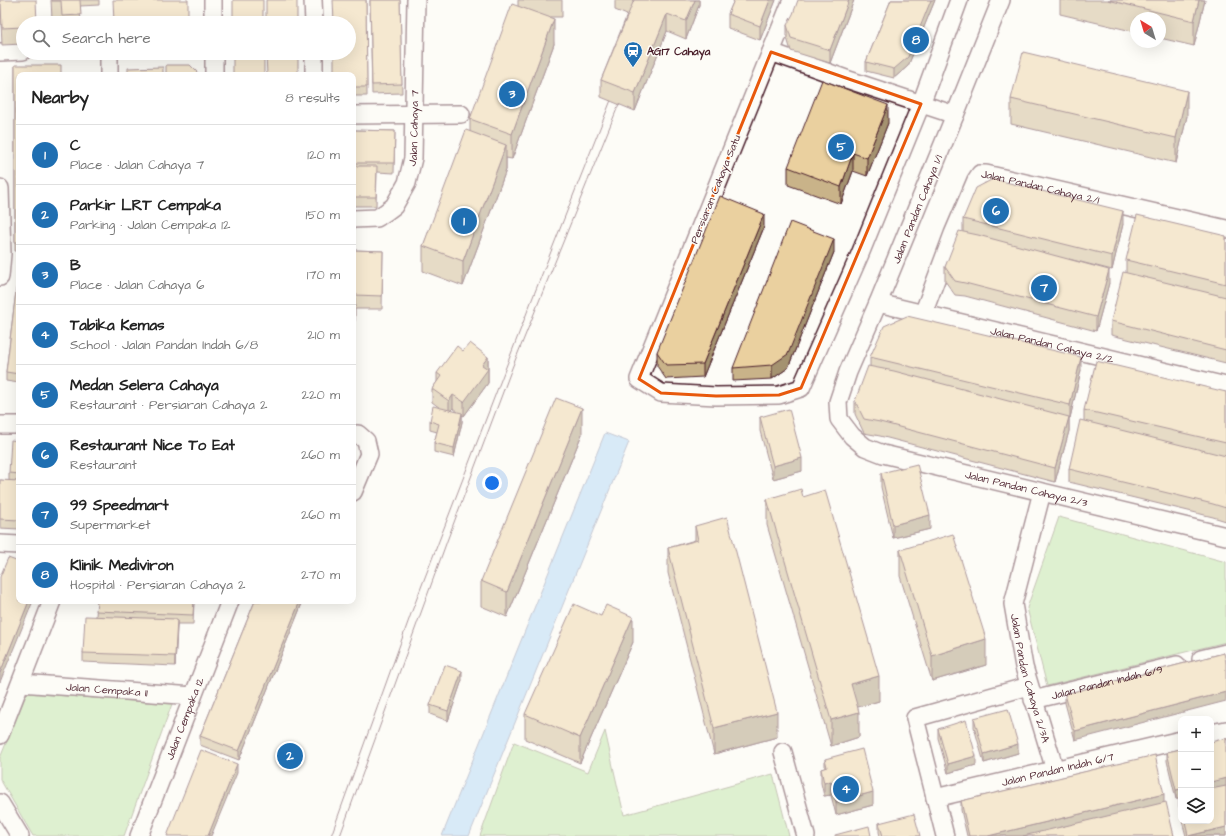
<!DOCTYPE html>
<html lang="en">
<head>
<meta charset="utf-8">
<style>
	:root { --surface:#fff; --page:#f6f6f6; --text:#222; --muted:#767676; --line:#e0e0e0; --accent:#1f6fb2 }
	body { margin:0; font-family:"Architects Daughter",sans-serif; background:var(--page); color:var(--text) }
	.controls { position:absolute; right:12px; bottom:12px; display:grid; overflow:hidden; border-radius:8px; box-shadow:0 4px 16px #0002 }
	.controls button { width:36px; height:36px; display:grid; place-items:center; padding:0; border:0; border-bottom:1px solid var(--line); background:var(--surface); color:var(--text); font:20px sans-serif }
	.compass { position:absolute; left:1130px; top:12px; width:36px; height:36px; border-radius:50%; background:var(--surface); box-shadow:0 4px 16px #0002; rotate:322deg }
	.you { position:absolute; left:492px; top:483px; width:14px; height:14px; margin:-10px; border:3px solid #fff; border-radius:50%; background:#1a73e8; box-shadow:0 0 0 6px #1a73e833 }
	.badge { display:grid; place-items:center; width:26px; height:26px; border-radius:50%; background:var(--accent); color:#fff; font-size:13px; font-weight:700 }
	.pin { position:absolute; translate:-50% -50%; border:2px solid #fff; box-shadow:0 1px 4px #0006 }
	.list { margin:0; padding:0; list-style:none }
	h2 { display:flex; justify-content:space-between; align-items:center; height:52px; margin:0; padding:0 16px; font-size:17px }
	h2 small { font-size:13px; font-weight:400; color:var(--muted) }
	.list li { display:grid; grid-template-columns:26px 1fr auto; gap:12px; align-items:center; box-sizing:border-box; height:60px; padding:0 16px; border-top:1px solid var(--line) }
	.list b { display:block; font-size:15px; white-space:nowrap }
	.list p { margin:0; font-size:13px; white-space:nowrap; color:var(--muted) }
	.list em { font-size:13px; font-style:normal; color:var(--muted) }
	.icon { flex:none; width:22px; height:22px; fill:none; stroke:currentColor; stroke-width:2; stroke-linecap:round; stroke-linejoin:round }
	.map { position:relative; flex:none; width:1226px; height:836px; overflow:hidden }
	.search { position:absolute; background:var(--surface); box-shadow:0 4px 16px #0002; left:16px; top:16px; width:340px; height:44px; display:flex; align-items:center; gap:10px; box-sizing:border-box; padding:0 14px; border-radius:22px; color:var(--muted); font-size:15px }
	.panel { position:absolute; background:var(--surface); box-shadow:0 4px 16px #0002; left:16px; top:72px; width:340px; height:532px; border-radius:8px }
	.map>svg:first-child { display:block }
	.green { fill:#b9e3a0; stroke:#828166 }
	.water { fill:#abd4f6; stroke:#848ca5 }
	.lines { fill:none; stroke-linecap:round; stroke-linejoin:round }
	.minor-casing { stroke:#4a1f2b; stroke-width:20 }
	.minor { stroke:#fdfcf7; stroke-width:17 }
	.tram { stroke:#4a1f2b; stroke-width:1 }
	.wall { fill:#c9b389; stroke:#4a1f2b; fill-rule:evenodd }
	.shaded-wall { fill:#a4926f; stroke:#4a1f2b }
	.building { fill:#ead09f; stroke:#4a1f2b }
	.marked { fill:none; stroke:#e8590c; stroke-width:3; stroke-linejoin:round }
	.labels { text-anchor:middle; stroke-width:3; stroke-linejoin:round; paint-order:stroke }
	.poi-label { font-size:11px; font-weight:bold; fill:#4a1f2b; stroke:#fdfcf7; text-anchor:start }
	.street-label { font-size:11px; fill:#4a1f2b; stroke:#fdfcf7 }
</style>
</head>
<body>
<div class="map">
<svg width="1226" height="836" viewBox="0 0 1226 836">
	<rect width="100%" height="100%" fill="#fdfcf7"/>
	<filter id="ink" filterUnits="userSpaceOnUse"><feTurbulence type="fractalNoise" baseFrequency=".025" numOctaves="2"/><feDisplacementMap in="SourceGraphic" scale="8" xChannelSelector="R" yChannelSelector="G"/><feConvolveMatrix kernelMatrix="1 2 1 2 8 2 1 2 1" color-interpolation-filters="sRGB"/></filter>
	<g filter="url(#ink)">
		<path class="green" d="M1059 517 1226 562V642L1047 686 1027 608Z
			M27 693 172 704 124 836H33L0 779V758Z
			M605 731 624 815 773 774 789 836H480L514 742 588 772Z"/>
		<path class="water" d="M605 433 629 442 469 836H442Z"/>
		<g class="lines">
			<defs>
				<g id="minor">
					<path d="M213 0V23"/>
					<path d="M313 0 314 23"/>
					<path d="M792 0 639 379 661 393 716 396 779 395 801 388 860 254 921 104 959 0"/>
					<path id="s1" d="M1001 0 955 115 878 303 848 372 838 402 839 419 852 436 865 447 883 454 1226 536"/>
					<path d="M0 52 23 51"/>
					<path d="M771 52 846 79 955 115"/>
					<path d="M109 53V75"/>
					<path d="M214 53V75"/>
					<path d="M314 53V75"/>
					<path d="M353 115 461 114"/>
					<path d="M0 188 2 254 0 277"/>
					<path id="s2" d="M353 219 377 218 386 212 394 206 407 183 413 158 416 0"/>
					<path id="s3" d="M878 303 1226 386"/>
					<path id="s4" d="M923 314 953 234 976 180 980 174H986L1226 229"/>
					<path d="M0 425H19"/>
					<path d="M353 434H358L366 441 369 454 353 492"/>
					<path id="s5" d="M1042 492 1013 604 1024 667 1055 770"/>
					<path d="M0 544 19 545"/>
					<path d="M1201 659 1226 653"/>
					<path id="s6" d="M21 683 193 696"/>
					<path id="s7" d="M1033 700 1177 665"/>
					<path d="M1211 733 1226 730"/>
					<path d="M0 735 52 601"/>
					<path d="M783 752 806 836"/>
					<path id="s8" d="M935 798 1181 740"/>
					<path d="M0 803 20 836"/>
					<path id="s9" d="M139 836 230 601"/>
					<path d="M945 836 915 718 1029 686"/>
				</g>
			</defs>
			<use href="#minor" class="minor-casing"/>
			<use href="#minor" class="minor"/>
			<path class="tram" d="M331 836 412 611 531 302 615 90
				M340 836 447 541 512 368 623 94"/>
		</g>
		<path class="wall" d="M0 0 23 23V44L2 45 1 22H0Z
			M51 0H99V5L80 6 81 23H61V18L52 19Z
			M366 0 367 96H353V75Z
			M370 0H400L402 93 372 94Z
			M518 0H562V17H549L554 44 512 159 506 158V170L463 286 423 271V246L470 132V119L518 6Z
			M615 0H699V5L686 39 667 31 635 111 601 97V80L627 15 615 10Z
			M734 0H776L760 40 728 28V14Z
			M854 0 830 63 791 51 787 38V25Z
			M891 0H935L908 66 894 78 866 71V62Z
			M1060 0H1205L1194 46 1160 38V18H1136V32L1060 14Z
			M15 65 19 75V251H15Z
			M1011 99 1187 116 1176 163 1011 124Z
			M888 123 867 176 853 171 841 204 788 185V167Z
			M353 130 395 131 394 173 377 172 376 206H353Z
			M963 219 1123 224 1112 270 1069 259 1109 283 1096 331 965 296 955 295 945 281V267L963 232Z
			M764 227 703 377 666 379 657 366V352Z
			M1226 236V363L1111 335V321L1126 273V260Z
			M353 250 383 251 382 309H355V321H353Z
			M834 252 788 368 772 379 733 381V368Z
			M19 254V383L6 381V372L18 275Z
			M463 351 488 357V383L464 416 462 415V422L454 457 434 452V443L437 432 430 430V421L440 408 432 402V389L437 382V373ZM453 408 459 413 452 411Z
			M870 357 1081 370 1070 418H1069V431L1055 482 880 436 864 433 855 414V401L870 367Z
			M1226 392V521L1213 517 1069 482V469L1084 421V410Z
			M760 417 802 471 773 479 760 431Z
			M582 434 507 617 481 606V581Z
			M19 441V529L0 528V480L9 481V473Z
			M881 473 930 529 893 538 881 487Z
			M803 497 879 701 857 707 859 737 831 746 767 525V499Z
			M695 526 777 737 714 754 668 573V548L695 540Z
			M900 550 986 665 932 681 900 576Z
			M97 601H194L193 624H177L175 666 83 662V653L96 616Z
			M255 601H303L239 760 200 745V736Z
			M633 642 580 763 525 739V714Z
			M1224 653 1075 740 1065 703V694Z
			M462 680 448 721 430 714V705Z
			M974 718 1018 753 984 763 974 727Z
			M938 729 976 765 948 773 938 738Z
			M1226 738V836H1186L1182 821H1211Z
			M1181 749V815L1179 806V799H1176L1167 761V752Z
			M825 759 873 805 836 815 831 795 824 796 821 783V769L825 768Z
			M961 801 1164 802 1174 836H967L961 810Z
			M879 823 920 836H880L879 832Z"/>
		<path class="shaded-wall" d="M695 0H699V5L686 39V21Z
			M770 0H776L760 40V26Z
			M849 0H854L830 63V50Z
			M931 0H935L908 66 894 78V69Z
			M1199 0H1205L1194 46V21Z
			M667 14V31L635 111V93Z
			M554 19V44L512 159V134Z
			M1187 91V116L1176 163V138Z
			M888 105V123L867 176V158Z
			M506 145V170L463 286V261Z
			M853 153V171L841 204V187Z
			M1123 211V224L1112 270V256Z
			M764 214V227L703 377V364Z
			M834 239V252L788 368 772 379V365Z
			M1109 270V283L1096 331V317Z
			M488 357V383L464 416V402L482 365Z
			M1081 357V370L1070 418V405Z
			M453 395V408L449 414V401Z
			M582 408V434L507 617V592Z
			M462 413V422L454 457V448Z
			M1069 417V431L1055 482V468Z
			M802 458V471L773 479V466Z
			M930 515V529L893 538V525Z
			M29 601H33L0 682V673Z
			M300 601H303L239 760V751Z
			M633 617V642L580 763V738Z
			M177 619V628L175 666V656Z
			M986 639V665L932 681V656Z
			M462 671V680L448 721V711Z
			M879 676V701L851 709V684Z
			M1226 692V701L1075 740V731Z
			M777 712V737L714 754V728Z
			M859 712V737L831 746V720Z
			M1018 744V753L984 763V754Z
			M976 756V765L948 773V764Z
			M237 764V773L211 836H208Z
			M1226 778V787L1211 791V782Z
			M831 781V795L824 796V783Z
			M1181 789V798L1179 797V799H1176V790Z
			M873 792V805L836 815V802Z
			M1164 794V803L1026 836H988Z
			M1226 827V836H1188Z"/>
		<path class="building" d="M0 0H36L37 23H23V27L2 28 1 4H0Z
			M52 0H80L81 15 62 16 61 1H52Z
			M113 0H188V23H114Z
			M233 0H263V23H233Z
			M266 0H297V23H266Z
			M333 0H366L367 87H353V75H334V53H349V23H334Z
			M370 0H400L402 84 372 85Z
			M634 0H695L686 21 667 14 635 93 601 80Z
			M734 0H770L760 26 728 14Z
			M798 0H849L830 50 791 38 787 25 793 14Z
			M891 0H931L908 57 894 69 866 62Z
			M1108 0H1199L1194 21Z
			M512 4 554 19 512 134 470 119Z
			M1023 52 1187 91 1176 138 1011 99Z
			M233 53H264V75H233Z
			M266 53H298V75H267Z
			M15 65H61V75H19V242H15Z
			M166 65H190L200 75H166Z
			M163 67V75H128V68Z
			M822 80 888 105 867 158 853 153 841 187 788 167Z
			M353 130 395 131 394 163H353Z
			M466 130 506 145 463 261 423 246Z
			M353 166H377L376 197H353Z
			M993 179 1123 211 1112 256 963 219 976 188Z
			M720 196 764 214 703 364 666 365 657 352Z
			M1137 215 1226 236V284L1126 260Z
			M790 222 834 239 788 354 772 365 733 368Z
			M959 231 978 235 1109 270 1096 317 965 283 955 281 945 267Z
			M353 250 383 251 382 296 355 295V307H353Z
			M18 254H19V374L6 372 18 275Z
			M1123 272 1226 297V350L1111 321Z
			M907 316 1081 357 1070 405 870 357 884 326Z
			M470 343 488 357 482 365 488 369 464 402 453 395 449 401 432 389 441 376 437 373 457 346 463 351Z
			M1096 361 1226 392V443L1084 410Z
			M868 366 894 371 1069 417 1055 468 880 422 864 419 855 401Z
			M556 398 582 408 507 592 481 581Z
			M433 406 462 413 454 448 434 443 439 424 430 421Z
			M789 409 802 458 773 466 760 417Z
			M1080 420 1226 456V508L1213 504 1069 469Z
			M11 440 19 441V474L9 473Z
			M917 464 930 515 893 525 881 473Z
			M0 480 19 481V520L0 519Z
			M801 489 803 497 825 490 879 676 851 684 859 712 831 720 767 499Z
			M727 517 777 712 714 728 668 548 698 540 695 526Z
			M953 534 986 639 932 656 900 550Z
			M8 558 19 562V601H29L0 673V577Z
			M97 601H194L193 615 96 611Z
			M255 601H300L239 751 200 736Z
			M574 604 601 616 606 605 633 617 580 738 525 714Z
			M85 616 177 619 175 656 83 653Z
			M1224 653 1226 662V692L1075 731 1065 694Z
			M445 665 462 671 448 711 430 705Z
			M1008 709 1018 744 984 754 974 718Z
			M966 720 976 756 948 764 938 729Z
			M1226 738V778L1211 782V742Z
			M862 749 873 792 836 802 831 781 824 783 821 769 827 767 825 759Z
			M1181 749V789L1176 790 1167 752Z
			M201 750 237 764 208 836H167Z
			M1155 755 1164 794 988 836H969L961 801Z
			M1226 786V827L1188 836 1185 821H1211V789Z
			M1181 796V806L1179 797Z
			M1166 802 1174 836H1023Z
			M914 814 920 836H883L879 823Z
			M869 826 871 836H835V835Z"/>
	</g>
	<path d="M0 0H1226V836H0ZM771 52 921 104 801 388 779 395 716 396 661 393 639 379Z" fill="#fdfcf7" fill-opacity=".55" fill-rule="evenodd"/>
	<path class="marked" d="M771 52 921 104 801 388 779 395 716 396 661 393 639 379Z"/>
	<defs>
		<symbol id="station-pin" viewBox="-11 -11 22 30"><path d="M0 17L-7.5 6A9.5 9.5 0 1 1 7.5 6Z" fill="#1f6fb2" stroke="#fdfcf7"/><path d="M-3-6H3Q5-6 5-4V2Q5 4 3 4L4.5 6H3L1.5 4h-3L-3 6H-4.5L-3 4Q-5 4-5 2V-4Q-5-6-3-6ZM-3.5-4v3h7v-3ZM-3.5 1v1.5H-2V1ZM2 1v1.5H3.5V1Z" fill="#fff"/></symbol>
	</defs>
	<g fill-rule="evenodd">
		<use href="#station-pin" x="622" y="40" width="22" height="30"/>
	</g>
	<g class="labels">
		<g class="poi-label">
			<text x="647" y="55">AG17 Cahaya</text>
		</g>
		<g class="street-label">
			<text dy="4" stroke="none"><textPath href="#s2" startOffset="127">Jalan Cahaya 7</textPath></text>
			<text transform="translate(715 189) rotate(-68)" y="4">Persiaran Cahaya Satu</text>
			<text dy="4" stroke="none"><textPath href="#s4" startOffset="213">Jalan Pandan Cahaya 2/1</textPath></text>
			<text transform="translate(917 209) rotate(-68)" y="4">Jalan Pandan Cahaya 1/1</text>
			<text dy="4" stroke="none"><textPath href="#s3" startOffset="179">Jalan Pandan Cahaya 2/2</textPath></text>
			<text dy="4" stroke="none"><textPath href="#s1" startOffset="656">Jalan Pandan Cahaya 2/3</textPath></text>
			<text dy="4" stroke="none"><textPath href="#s5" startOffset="192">Jalan Pandan Cahaya 2/3A</textPath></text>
			<text dy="4" stroke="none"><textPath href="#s7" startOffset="76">Jalan Pandan Indah 6/9</textPath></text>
			<text dy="4" stroke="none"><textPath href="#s6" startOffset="86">Jalan Cempaka 11</textPath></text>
			<text dy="4" stroke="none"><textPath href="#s9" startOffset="126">Jalan Cempaka 12</textPath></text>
			<text dy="4" stroke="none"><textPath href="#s8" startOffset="126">Jalan Pandan Indah 6/7</textPath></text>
		</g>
	</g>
</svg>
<div class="controls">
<button>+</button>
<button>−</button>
<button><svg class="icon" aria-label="layers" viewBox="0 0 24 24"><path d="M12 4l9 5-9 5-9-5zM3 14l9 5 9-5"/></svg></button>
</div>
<svg class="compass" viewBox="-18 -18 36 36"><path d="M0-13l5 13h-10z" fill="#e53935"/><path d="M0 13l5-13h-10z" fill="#767676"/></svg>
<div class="you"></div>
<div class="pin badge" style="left:464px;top:221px">1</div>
<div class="pin badge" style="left:290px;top:756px">2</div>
<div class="pin badge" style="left:512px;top:94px">3</div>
<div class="pin badge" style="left:846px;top:789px">4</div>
<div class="pin badge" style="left:841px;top:147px">5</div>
<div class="pin badge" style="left:996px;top:211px">6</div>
<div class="pin badge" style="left:1044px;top:288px">7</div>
<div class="pin badge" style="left:916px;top:40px">8</div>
<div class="search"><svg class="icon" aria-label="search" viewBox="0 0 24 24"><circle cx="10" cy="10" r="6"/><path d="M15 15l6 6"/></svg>Search here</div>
<section class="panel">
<h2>Nearby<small>8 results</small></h2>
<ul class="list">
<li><span class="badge">1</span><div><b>C</b><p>Place · Jalan Cahaya 7</p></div><em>120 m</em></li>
<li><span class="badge">2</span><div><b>Parkir LRT Cempaka</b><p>Parking · Jalan Cempaka 12</p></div><em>150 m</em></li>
<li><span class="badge">3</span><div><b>B</b><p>Place · Jalan Cahaya 6</p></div><em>170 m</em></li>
<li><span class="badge">4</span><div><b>Tabika Kemas</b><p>School · Jalan Pandan Indah 6/8</p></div><em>210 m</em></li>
<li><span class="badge">5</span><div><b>Medan Selera Cahaya</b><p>Restaurant · Persiaran Cahaya 2</p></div><em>220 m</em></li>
<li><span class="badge">6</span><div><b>Restaurant Nice To Eat</b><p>Restaurant</p></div><em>260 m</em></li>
<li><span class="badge">7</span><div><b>99 Speedmart</b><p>Supermarket</p></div><em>260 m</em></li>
<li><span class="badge">8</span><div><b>Klinik Mediviron</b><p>Hospital · Persiaran Cahaya 2</p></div><em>270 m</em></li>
</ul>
</section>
</div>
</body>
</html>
